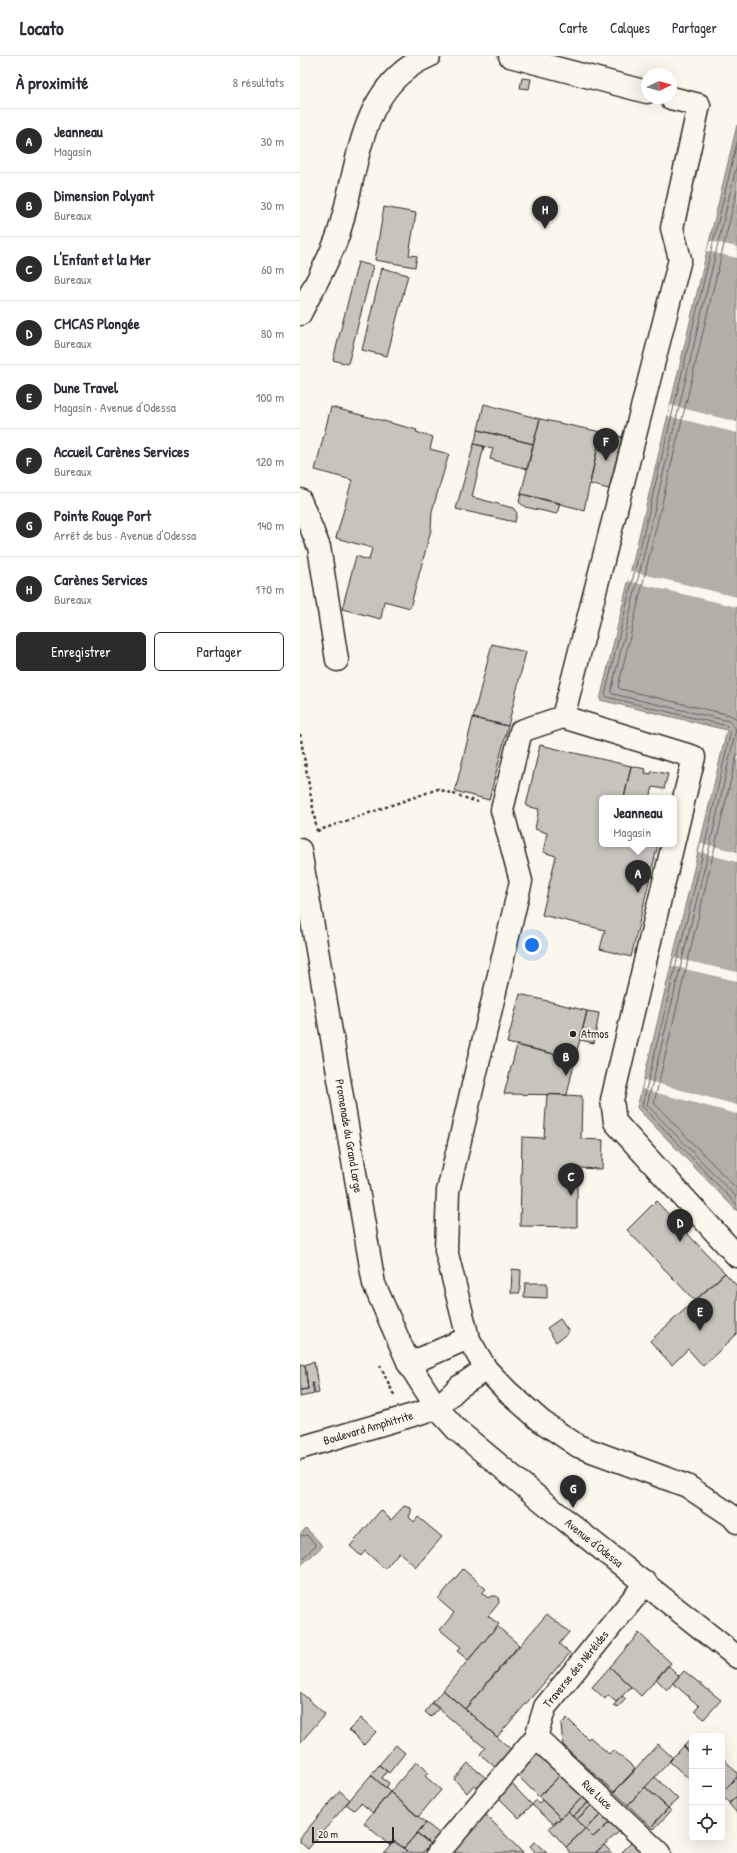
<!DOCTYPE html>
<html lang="fr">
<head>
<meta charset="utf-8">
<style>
	:root { --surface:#fff; --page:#f7f7f7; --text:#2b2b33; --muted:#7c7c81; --line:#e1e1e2; --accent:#2b2b2b }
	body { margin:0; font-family:"Patrick Hand",sans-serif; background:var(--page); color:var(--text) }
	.controls { position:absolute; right:12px; bottom:12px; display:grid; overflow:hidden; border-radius:6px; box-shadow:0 4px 16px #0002 }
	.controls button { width:36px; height:36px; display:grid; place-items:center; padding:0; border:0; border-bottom:1px solid var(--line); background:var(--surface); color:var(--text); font:20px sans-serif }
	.compass { position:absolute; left:341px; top:12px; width:36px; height:36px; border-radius:50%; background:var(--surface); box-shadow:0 4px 16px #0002; rotate:85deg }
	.scale { position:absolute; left:12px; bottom:10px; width:82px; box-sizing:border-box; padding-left:4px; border:2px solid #2b2b2b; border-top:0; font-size:11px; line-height:14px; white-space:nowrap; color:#2b2b2b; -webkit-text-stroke:3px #fbf7ec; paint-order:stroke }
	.you { position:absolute; left:232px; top:889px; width:14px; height:14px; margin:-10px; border:3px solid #fff; border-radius:50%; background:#1a73e8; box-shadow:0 0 0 6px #1a73e833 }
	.badge { display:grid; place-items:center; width:26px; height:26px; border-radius:50%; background:var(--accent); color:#fff; font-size:13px; font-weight:700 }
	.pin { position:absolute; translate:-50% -33px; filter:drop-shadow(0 1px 2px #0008) }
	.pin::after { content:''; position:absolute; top:21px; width:14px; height:12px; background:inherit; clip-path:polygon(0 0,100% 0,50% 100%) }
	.popup { position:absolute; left:299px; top:739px; width:78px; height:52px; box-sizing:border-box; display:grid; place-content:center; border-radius:6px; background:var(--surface); filter:drop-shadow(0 1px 3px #0005); font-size:13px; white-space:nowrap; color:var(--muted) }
	.popup b { font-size:15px; color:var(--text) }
	.popup::after { content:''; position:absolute; left:50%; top:100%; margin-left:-8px; border:8px solid transparent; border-top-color:var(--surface) }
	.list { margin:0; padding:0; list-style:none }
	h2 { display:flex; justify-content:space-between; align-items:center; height:52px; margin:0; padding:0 16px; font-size:17px }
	h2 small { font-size:13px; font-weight:400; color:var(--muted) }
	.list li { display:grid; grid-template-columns:26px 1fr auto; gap:12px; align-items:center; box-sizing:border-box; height:64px; padding:0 16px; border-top:1px solid var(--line) }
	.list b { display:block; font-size:15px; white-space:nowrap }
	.list p { margin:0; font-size:13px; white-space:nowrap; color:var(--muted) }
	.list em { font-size:13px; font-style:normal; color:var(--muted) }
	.actions { display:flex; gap:8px; padding:12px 16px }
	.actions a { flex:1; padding:9px 0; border:1px solid var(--accent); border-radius:6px; text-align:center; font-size:14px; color:var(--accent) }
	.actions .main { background:var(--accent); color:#fff }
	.icon { flex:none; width:22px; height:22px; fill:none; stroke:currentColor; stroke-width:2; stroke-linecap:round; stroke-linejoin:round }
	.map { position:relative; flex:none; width:437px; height:1797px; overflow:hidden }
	header { display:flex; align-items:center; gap:24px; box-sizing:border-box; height:56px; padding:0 20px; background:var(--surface); border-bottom:1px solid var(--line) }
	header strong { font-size:19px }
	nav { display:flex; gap:22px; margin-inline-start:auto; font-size:14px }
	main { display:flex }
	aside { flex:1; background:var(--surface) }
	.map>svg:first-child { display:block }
	.water { fill:#b1afa7; stroke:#7b7a75 }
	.pier { fill:#fbf7ec }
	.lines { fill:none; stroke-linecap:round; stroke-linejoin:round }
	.shore { stroke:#61605d; stroke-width:1 }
	.building { fill:#c7c4bc; stroke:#2b2b2b }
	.minor-casing { stroke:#2b2b2b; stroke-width:25 }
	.path { stroke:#2b2b2b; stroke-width:2.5; stroke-dasharray:3 3; stroke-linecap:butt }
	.minor { stroke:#fbf7ec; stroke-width:22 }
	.poi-dot { fill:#2b2b2b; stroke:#fbf7ec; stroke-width:1.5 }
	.labels { text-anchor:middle; stroke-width:3.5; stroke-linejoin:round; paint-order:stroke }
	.poi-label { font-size:12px; fill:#2b2b2b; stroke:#fbf7ec; text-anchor:start }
	.street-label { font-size:12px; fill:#2b2b2b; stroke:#fbf7ec }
</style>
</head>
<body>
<header>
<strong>Locato</strong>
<nav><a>Carte</a><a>Calques</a><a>Partager</a></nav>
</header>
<main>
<aside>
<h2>À proximité<small>8 résultats</small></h2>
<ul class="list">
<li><span class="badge">A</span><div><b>Jeanneau</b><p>Magasin</p></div><em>30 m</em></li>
<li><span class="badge">B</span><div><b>Dimension Polyant</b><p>Bureaux</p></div><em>30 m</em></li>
<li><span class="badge">C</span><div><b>L'Enfant et la Mer</b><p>Bureaux</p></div><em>60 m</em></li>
<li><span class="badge">D</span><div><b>CMCAS Plongée</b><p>Bureaux</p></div><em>80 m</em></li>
<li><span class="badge">E</span><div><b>Dune Travel</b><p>Magasin · Avenue d'Odessa</p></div><em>100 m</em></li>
<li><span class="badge">F</span><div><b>Accueil Carènes Services</b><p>Bureaux</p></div><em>120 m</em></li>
<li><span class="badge">G</span><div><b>Pointe Rouge Port</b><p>Arrêt de bus · Avenue d'Odessa</p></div><em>140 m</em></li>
<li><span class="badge">H</span><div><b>Carènes Services</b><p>Bureaux</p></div><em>170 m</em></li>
</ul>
<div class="actions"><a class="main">Enregistrer</a><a>Partager</a></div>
</aside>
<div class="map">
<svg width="437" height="1797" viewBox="0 0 437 1797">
	<rect width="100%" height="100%" fill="#fbf7ec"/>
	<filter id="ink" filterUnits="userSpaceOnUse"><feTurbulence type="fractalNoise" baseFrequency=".025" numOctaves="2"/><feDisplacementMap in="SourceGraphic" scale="8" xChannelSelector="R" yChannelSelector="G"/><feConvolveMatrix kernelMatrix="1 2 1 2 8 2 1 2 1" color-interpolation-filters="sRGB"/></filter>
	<g filter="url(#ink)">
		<path class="water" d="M437 69V1155L337 1052 427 674 300 644Z
			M6 1472 23 1490 0 1510V1478Z"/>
		<path class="pier" d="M410 185 437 191V202L407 195Z
			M370 349 437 366V377L368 360Z
			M330 515 437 541V551L328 525Z
			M401 787 437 796V806L399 796Z
			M374 902 437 916V925L372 910Z
			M344 1024 437 1049V1058L342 1033Z"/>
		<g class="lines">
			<path class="shore" d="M437 86 305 639 307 641 427 670 431 674 405 788 342 1050 437 1149
				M437 108 311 636 313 638 429 665 436 673 410 789 347 1049 437 1142
				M437 134 318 631 320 633 430 659 437 663
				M437 698 354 1047 437 1133
				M0 1480 7 1479 16 1489 0 1505"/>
		</g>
		<path class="building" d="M222 22 231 23 229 33 220 32Z
			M84 151 116 157 109 199 117 200 115 211 75 204Z
			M58 206 73 210 48 308 33 304Z
			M82 212 108 219 87 300 62 294Z
			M184 348 240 363 233 388 178 374Z
			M31 351 117 374 116 376 133 381 130 393 149 398 132 455 131 474 110 552 84 545 81 563 42 553 56 500 69 504 72 492 36 482 52 424 15 414Z
			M240 363 301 376 284 454 221 438Z
			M178 374 233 388 227 413 190 403 193 393 174 388Z
			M301 376 322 381 309 433 290 428Z
			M174 388 184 390 172 441 213 452 217 457 215 466 156 453Z
			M221 438 260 447 257 458 225 451 219 446Z
			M192 588 226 596 208 670 173 662Z
			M173 662 208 670 189 744 155 735Z
			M240 689 331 710 324 742H302V788H358L331 901 300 893 305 874 242 859 256 800 243 796 247 777 235 773 239 753 226 750Z
			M331 710 346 713 345 717 351 718 352 715 368 718 364 733 353 731 350 742H324Z
			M220 938 287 955 275 1003 207 987Z
			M287 955 299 957 294 987 280 984Z
			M217 989 275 1003 267 1039 204 1038Z
			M247 1038 282 1040 281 1083 303 1084 302 1113 277 1112V1171L220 1170 222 1081 244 1082Z
			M356 1145 425 1217 395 1245 327 1174Z
			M212 1213 221 1214 220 1237H211Z
			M425 1217 437 1230V1278L403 1310 388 1293 372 1309 350 1285Z
			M225 1227H247V1242L224 1241Z
			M260 1263 269 1276 256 1286 247 1272Z
			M14 1305 19 1337 15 1338 13 1327H12L14 1338 0 1341V1334L8 1333 5 1309Z
			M0 1306V1308L5 1309 8 1333 0 1334Z
			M104 1450 111 1452V1456L109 1461 114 1466 118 1461 142 1481 116 1511 99 1496 85 1513 65 1495 61 1500 50 1490 81 1454 91 1464Z
			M163 1513 186 1533 182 1537 188 1542 191 1540H196L198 1541 199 1547 188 1560 199 1568 168 1604 157 1595 161 1591 140 1574 154 1557 138 1543Z
			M247 1558 269 1576 259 1588 270 1597 197 1681 165 1653Z
			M197 1570 219 1589 165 1653 143 1634Z
			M339 1577 371 1607 341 1640 310 1611Z
			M368 1609 379 1620 367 1634 356 1623Z
			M310 1611 331 1631 316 1646 308 1639 305 1643 292 1631Z
			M384 1615 421 1644 404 1663 395 1655 399 1650 373 1627Z
			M143 1634 211 1693 196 1712 180 1698 185 1692 132 1647Z
			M0 1636 25 1658 0 1687Z
			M322 1640 326 1643 317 1652 314 1649Z
			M132 1647 139 1652 131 1661 125 1656Z
			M61 1662 76 1676 64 1689 49 1674Z
			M267 1662 288 1683 290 1681 309 1698 313 1694 335 1712 332 1715 334 1716 314 1736 263 1689 261 1668Z
			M392 1681V1700L384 1690Z
			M358 1688 373 1702 328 1749 314 1736Z
			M96 1689 105 1697 89 1717 79 1709Z
			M384 1690 392 1700V1720L389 1723 369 1705Z
			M237 1697 260 1719 239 1741 217 1719Z
			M422 1701 437 1717V1721L423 1735Z
			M117 1705 128 1716 125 1720 141 1734 118 1761 90 1736Z
			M168 1707 186 1722 178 1732 174 1729 167 1737 154 1723Z
			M79 1709 87 1715 82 1722 89 1727 86 1732 71 1719Z
			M71 1719 90 1736 73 1757 61 1747 54 1754 46 1748Z
			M260 1719 283 1741 261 1762 239 1741Z
			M355 1721 378 1743 368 1752 345 1731Z
			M437 1721V1740L429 1747 422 1739V1736Z
			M211 1727 232 1749 219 1762 198 1741Z
			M345 1731 368 1752 351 1771 328 1749Z
			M40 1735 50 1744 8 1793 0 1786V1782Z
			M90 1736 126 1767 104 1792 93 1785 89 1789 64 1767Z
			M437 1740V1757L429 1748Z
			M283 1741 289 1746 273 1760 268 1755Z
			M236 1744 239 1747 242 1744 261 1762 254 1768 232 1749Z
			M289 1746 292 1749 276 1764 273 1760Z
			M292 1749 302 1758 285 1773 276 1764Z
			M368 1752 371 1755 354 1773 351 1771Z
			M268 1755 285 1773 266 1791 249 1772Z
			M185 1758 223 1797H151Z
			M302 1758 310 1766 293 1781 285 1773Z
			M310 1766 320 1775 295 1797H271L266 1791 285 1773 293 1781Z
			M126 1767 140 1778 130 1788 117 1777Z
			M117 1777 130 1788 123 1797H110L104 1792Z
			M94 1785 104 1792 108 1795 106 1797H83Z
			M235 1786 247 1797H236L230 1790Z
			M332 1786 343 1797H321Z
			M304 1789 312 1797H295Z"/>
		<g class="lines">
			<defs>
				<g id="minor">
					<path d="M210 0 347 36"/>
					<path d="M0 258C12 234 30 203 38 179 59 115 57 30 129 0"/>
					<path d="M0 444 19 491 37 604"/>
					<path d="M263 661 380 203 372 172 399 49 371 42"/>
					<path d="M374 784 394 701 263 661 221 675 202 754 221 825 148 1135 146 1194 168 1282 186 1313 208 1336 241 1365 278 1390 387 1430 432 1460 437 1466"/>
					<path d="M373 788 312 1044 315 1066 437 1200"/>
					<path id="s1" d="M0 794 74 1228 109 1308 137 1352 157 1374 265 1464 437 1601"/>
					<path d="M109 1308 168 1282"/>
					<path id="s2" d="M0 1392 137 1352 159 1331 186 1313"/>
					<path id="s3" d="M236 1681 359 1797"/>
					<path id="s4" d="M138 1797 236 1681 245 1651 346 1527"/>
				</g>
			</defs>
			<use href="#minor" class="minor-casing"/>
			<path class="path" d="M0 678 17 775
				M17 775 138 733 178 746
				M80 1309 94 1339"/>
			<use href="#minor" class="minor"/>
		</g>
	</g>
	<circle class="poi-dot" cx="273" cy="978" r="4"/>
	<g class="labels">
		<g class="poi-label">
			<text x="281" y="982">Atmos</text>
		</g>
		<g class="street-label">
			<text dy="4" stroke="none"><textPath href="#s1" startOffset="290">Promenade du Grand Large</textPath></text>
			<text dy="4" stroke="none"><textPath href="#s2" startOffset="71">Boulevard Amphitrite</textPath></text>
			<text dy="4" stroke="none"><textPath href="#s1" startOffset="787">Avenue d'Odessa</textPath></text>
			<text dy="4" stroke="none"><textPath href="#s4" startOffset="232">Traverse des Néréides</textPath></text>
			<text dy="4" stroke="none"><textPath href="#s3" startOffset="84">Rue Luce</textPath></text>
		</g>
	</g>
</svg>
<div class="controls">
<button>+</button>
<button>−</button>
<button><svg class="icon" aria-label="locate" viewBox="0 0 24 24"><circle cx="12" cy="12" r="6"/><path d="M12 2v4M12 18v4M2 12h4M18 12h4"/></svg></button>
</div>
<svg class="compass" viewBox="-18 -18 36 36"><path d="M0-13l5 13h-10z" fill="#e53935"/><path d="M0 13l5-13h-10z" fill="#7c7c81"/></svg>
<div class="scale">20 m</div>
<div class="you"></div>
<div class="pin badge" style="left:338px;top:837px">A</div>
<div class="popup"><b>Jeanneau</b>Magasin</div>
<div class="pin badge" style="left:266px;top:1020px">B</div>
<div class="pin badge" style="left:271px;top:1140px">C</div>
<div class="pin badge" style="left:380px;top:1186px">D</div>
<div class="pin badge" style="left:400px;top:1275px">E</div>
<div class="pin badge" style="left:306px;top:405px">F</div>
<div class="pin badge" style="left:273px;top:1452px">G</div>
<div class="pin badge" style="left:245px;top:173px">H</div>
</div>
</main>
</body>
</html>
